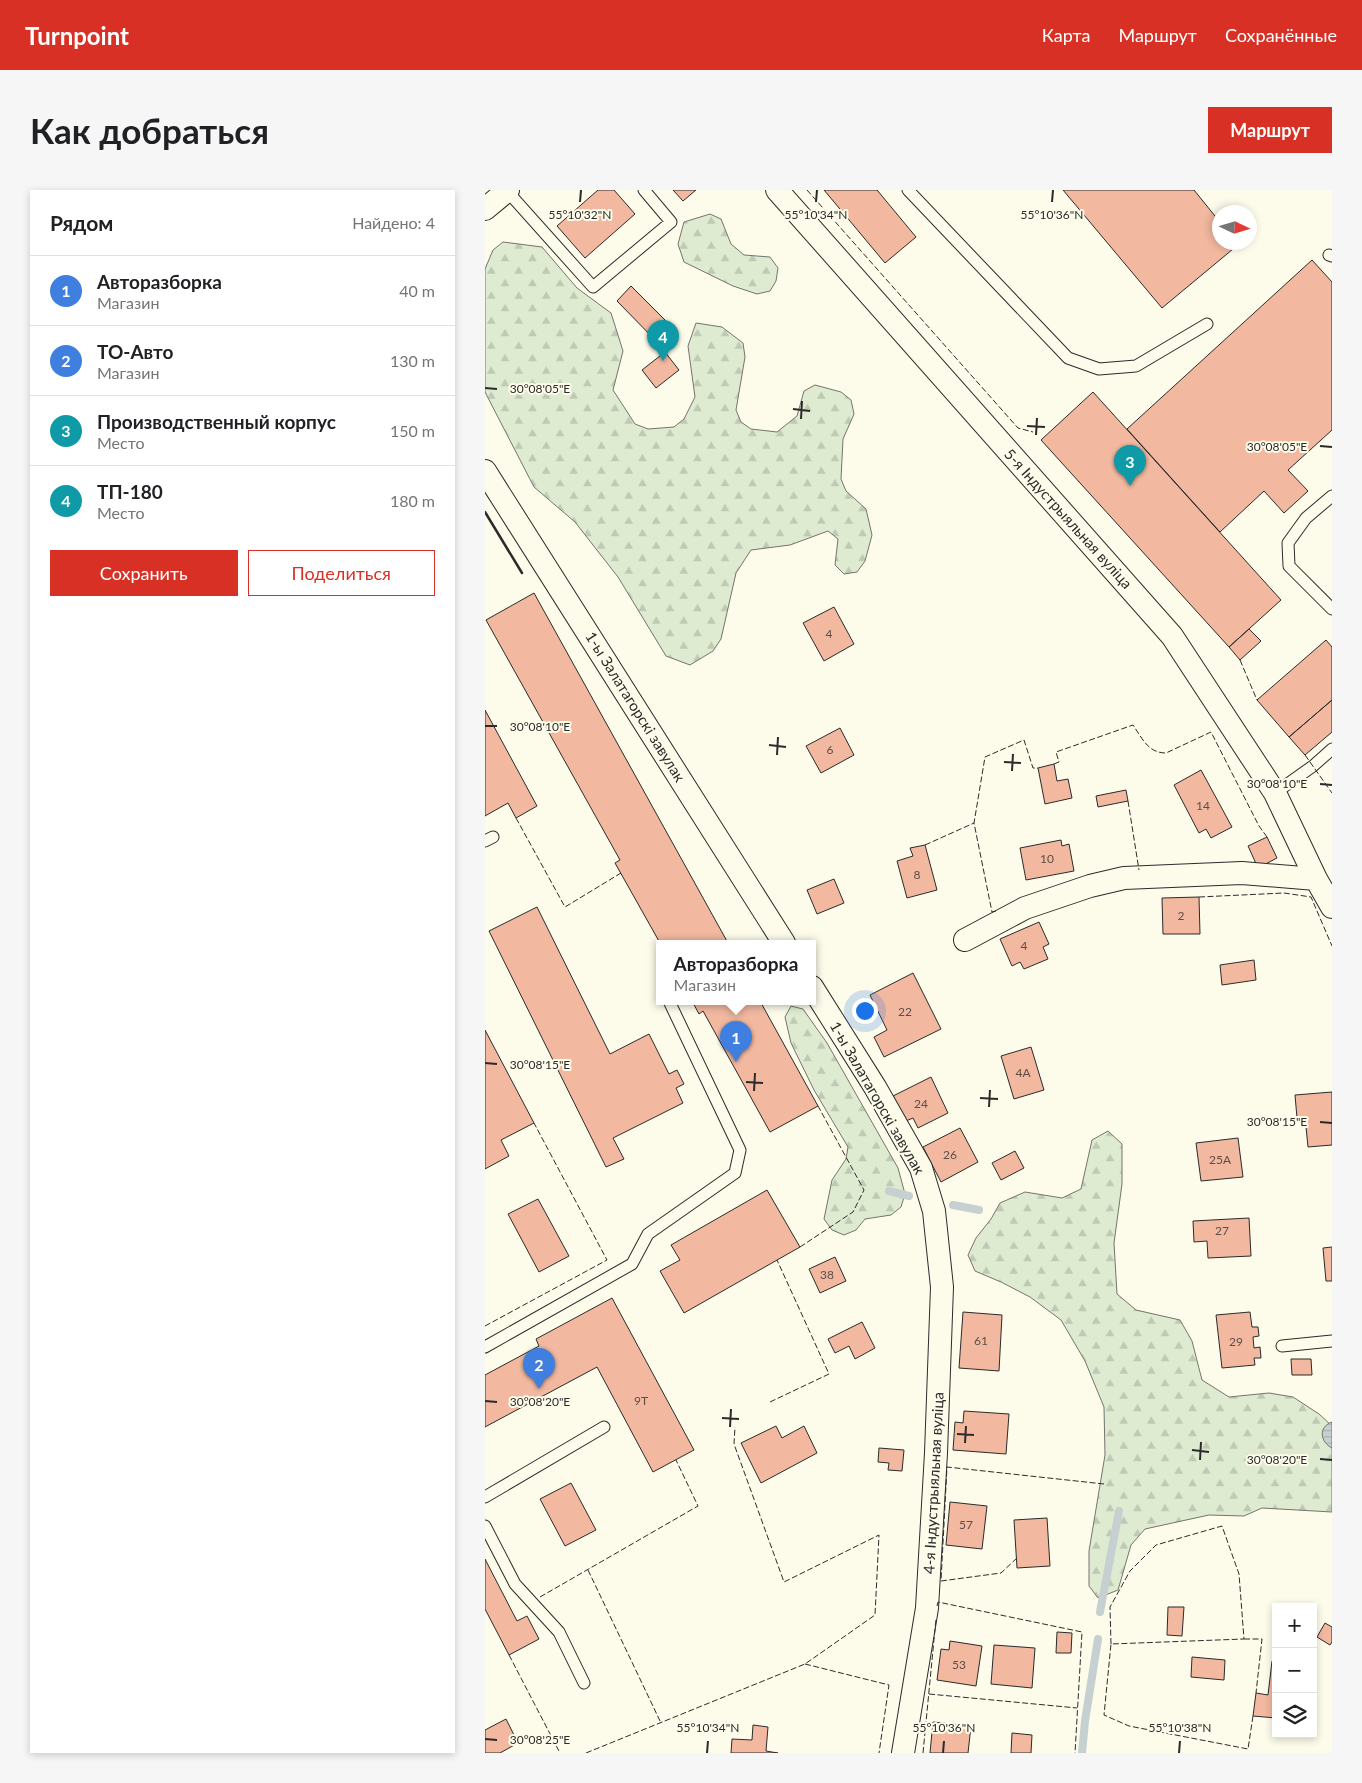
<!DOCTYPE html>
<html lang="ru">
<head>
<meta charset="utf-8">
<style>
	:root { --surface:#fff; --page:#f6f6f6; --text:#202124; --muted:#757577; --line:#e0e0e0; --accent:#d93025 }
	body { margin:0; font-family:Lato,sans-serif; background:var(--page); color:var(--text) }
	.controls { position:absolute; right:15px; bottom:15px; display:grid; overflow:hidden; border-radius:0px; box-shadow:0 2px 8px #0003 }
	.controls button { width:45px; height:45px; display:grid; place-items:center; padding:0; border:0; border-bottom:1px solid var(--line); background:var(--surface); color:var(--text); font:25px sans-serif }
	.compass { position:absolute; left:727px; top:15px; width:45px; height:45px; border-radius:50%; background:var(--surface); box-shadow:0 2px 8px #0003; rotate:94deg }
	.you { position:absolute; left:379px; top:820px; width:18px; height:18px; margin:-12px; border:4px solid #fff; border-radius:50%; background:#1a73e8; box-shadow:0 0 0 8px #1a73e833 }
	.badge { display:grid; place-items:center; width:32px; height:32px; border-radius:50%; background:var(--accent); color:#fff; font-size:16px; font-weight:700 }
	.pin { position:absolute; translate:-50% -41px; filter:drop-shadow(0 1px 2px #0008) }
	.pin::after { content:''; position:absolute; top:26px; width:18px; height:15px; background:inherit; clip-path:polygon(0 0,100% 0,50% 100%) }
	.popup { position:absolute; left:171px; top:750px; width:160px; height:65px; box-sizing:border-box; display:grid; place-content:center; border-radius:0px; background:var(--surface); filter:drop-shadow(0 1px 4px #0005); font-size:16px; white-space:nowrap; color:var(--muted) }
	.popup b { font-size:19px; color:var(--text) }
	.popup::after { content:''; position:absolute; left:50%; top:100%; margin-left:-10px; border:10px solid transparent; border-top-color:var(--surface) }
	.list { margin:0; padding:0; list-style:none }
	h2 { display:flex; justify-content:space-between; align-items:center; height:65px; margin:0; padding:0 20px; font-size:21px }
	h2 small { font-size:16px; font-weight:400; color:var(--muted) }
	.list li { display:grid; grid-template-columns:32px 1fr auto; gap:15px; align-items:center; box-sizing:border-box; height:70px; padding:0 20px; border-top:1px solid var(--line) }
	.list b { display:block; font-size:19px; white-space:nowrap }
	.list p { margin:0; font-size:16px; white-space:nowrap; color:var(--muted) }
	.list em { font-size:16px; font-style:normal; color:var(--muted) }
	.actions { display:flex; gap:10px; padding:15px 20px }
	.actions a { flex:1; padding:11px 0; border:1px solid var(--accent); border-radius:0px; text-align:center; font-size:18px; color:var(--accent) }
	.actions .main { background:var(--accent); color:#fff }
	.icon { flex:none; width:28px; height:28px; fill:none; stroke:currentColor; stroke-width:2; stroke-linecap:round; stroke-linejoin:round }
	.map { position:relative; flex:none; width:847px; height:1563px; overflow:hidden; border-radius:0px }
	header { display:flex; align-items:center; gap:30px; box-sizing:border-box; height:70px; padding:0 25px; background:var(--accent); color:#fff }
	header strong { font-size:24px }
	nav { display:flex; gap:28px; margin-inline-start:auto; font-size:18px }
	.intro { display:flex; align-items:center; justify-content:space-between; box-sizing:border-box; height:120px; padding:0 30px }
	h1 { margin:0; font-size:35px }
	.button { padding:12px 22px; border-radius:0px; background:var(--accent); color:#fff; font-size:18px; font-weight:700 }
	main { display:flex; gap:30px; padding:0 30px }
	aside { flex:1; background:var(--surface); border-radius:0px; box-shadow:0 2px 8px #0003 }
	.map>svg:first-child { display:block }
	.forest { fill:url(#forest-firs); stroke:#74746e }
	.water { fill:url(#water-rules); stroke:#74746e }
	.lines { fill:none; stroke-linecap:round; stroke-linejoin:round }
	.stream { stroke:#c7d0d0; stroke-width:8 }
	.building { fill:#f2b8a0; stroke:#2b2b2b }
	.service-casing { stroke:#2b2b2b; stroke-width:13 }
	.minor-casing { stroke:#2b2b2b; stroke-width:24 }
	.service { stroke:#fdfbea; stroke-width:11 }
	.minor { stroke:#fdfbea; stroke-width:22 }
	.fence { stroke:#2b2b2b; stroke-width:1; stroke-dasharray:6 2.5; stroke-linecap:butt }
	.wall { stroke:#2b2b2b; stroke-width:2.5 }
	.ticks { fill:none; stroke:#2b2b2b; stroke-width:2 }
	.labels { text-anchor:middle; stroke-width:4; stroke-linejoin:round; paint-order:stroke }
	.number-label { font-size:12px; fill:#5d4e48 }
	.street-label { font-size:15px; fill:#2b2b2b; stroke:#fdfbea }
	.ticks-label { font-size:12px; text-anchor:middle; fill:#2b2b2b; stroke:#fdfbea; stroke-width:4; stroke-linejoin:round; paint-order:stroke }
</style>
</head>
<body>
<header>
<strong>Turnpoint</strong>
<nav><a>Карта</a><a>Маршрут</a><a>Сохранённые</a></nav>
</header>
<div class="intro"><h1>Как добраться</h1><a class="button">Маршрут</a></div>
<main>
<aside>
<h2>Рядом<small>Найдено: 4</small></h2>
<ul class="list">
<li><span class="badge" style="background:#3f7fe0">1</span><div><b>Авторазборка</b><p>Магазин</p></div><em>40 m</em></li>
<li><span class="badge" style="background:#3f7fe0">2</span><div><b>ТО-Авто</b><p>Магазин</p></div><em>130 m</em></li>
<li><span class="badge" style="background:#0f9aa8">3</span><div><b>Производственный корпус</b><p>Место</p></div><em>150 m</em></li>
<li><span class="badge" style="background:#0f9aa8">4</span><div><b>ТП-180</b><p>Место</p></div><em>180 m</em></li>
</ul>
<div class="actions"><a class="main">Сохранить</a><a>Поделиться</a></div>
</aside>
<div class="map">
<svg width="847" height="1563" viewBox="0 0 847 1563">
	<defs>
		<pattern id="forest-firs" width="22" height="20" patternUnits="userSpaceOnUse" patternTransform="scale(1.25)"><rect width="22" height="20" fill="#deebd1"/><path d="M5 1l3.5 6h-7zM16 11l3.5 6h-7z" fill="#bfcab4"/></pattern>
		<pattern id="water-rules" width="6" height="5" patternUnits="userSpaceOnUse" patternTransform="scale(1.25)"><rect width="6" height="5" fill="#c7d0d0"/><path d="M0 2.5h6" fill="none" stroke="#abb3b3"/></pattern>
	</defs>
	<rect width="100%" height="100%" fill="#fdfbea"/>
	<path class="forest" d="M225 24 236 29 246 54 259 65 285 67 293 78 291 91 285 101 272 104 248 96 199 72 193 54 199 32Z
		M18 52 57 57 92 98 126 123 138 161 128 200 150 234 163 239 189 237 199 229 210 207 203 156 211 133 237 137 258 153 260 167 251 220 256 232 266 239 292 242 312 226 319 201 330 195 356 202 366 210 369 224 358 249 356 289 361 301 381 319 387 345 380 371 372 382 359 384 350 375 353 349 343 341 305 355 266 360 251 383 236 449 228 461 205 475 181 466 133 387 90 332 49 297 0 202V79L8 60Z
		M306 816 318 819 342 853 413 978 420 1004 416 1017 406 1025 380 1029 371 1040 359 1045 347 1040 339 1029 347 990 361 969 363 957 329 900 306 853 300 827Z
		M623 941 637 954V994L629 1053 632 1104 651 1120 695 1130 707 1151 717 1190 744 1207 784 1203 808 1207 834 1224 847 1236V1322L777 1318 759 1326 724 1325 660 1339 646 1355 633 1400 613 1408 604 1396V1361L620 1265 619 1217 600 1171 576 1130 545 1107 516 1092 490 1081 483 1065 491 1048 506 1029 515 1013 540 1002 577 1008 596 999 607 950Z"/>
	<path class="water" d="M847 1232V1258C835 1252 833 1237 847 1232Z"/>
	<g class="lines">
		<path class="stream" d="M404 1001 424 1006
			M468 1015 494 1020
			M615 1422 634 1321
			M597 1563 600 1531 613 1449"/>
	</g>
	<path class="building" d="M113 0H129L150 24 100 68 72 36Z
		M188 0H211L198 11Z
		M339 0H392L431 47 400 73Z
		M578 0H709L734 31V52L754 54 677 118Z
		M827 70 847 92V240L803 280 823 301 799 323 779 301 735 342 642 239Z
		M146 96 188 138 173 153 132 111Z
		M180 162 194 180 171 198 157 180Z
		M608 202 796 410 744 457 556 250Z
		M49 403 243 753H175L130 673 135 670 1 430Z
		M349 417 369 454 339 471 318 433Z
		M764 439 776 451 755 470 744 457Z
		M841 450 847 457V510L804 547 772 510Z
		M847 510V542L820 565 804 547Z
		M0 520 52 616 31 628 23 613 0 626Z
		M355 538 369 565 336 583 321 556Z
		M569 574 572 591 583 589 587 608 560 614 553 578Z
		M716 580 747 637 726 648 721 639 714 643 689 595Z
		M641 600 643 611 613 617 611 606Z
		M782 647 792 668 773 678 763 656Z
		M576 650 577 656 584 654 589 681 541 690 535 658Z
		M440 655 452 700 422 708 412 671 428 666 425 658Z
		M349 689 359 713 332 724 322 700Z
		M714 707 715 744H678L677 708Z
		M52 717 125 864 164 844 184 884 192 880 199 894 191 898 198 913 128 948 139 969 121 977 4 741Z
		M554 732 564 754 558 757 563 769 539 779 535 772 527 776 515 749Z
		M769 770 771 790 737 795 735 775Z
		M428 783 456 839 399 867 389 847 402 840 385 805Z
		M207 811H275L333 916 285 942 218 821 214 824Z
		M0 840 49 933 16 950 24 966 0 979Z
		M546 857 559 900 529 909 516 866Z
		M446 887 463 923 433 938 428 928 421 931 408 906Z
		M847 902V955L823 957 820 927 812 928 810 905Z
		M475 938 493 972 456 992 438 957Z
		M753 948 758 987 716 991 711 953Z
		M530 961 539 978 516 990 507 973Z
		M282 1000 315 1057 199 1123 175 1081 195 1070 186 1055Z
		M53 1009 84 1066 54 1082 23 1024Z
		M764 1028 766 1066 723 1068 722 1051 709 1052 708 1031Z
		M847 1057V1091H841L838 1058Z
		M350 1067 361 1091 335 1103 324 1079Z
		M127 1108 209 1260 168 1282 112 1177 0 1237V1185L54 1156 51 1149Z
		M478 1122 517 1125 514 1181 474 1178Z
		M765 1122 767 1137H773L774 1146 768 1147 769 1158 775 1157 776 1168H769L770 1175 737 1178 731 1125Z
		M377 1132 390 1158 370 1169 364 1156 350 1163 343 1149Z
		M806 1169H826L827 1185H807Z
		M479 1221 524 1224 521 1264 468 1260 470 1232 478 1233Z
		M291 1236 297 1248 319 1236 332 1263 276 1293 256 1253Z
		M394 1258 419 1260 417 1281 403 1280 404 1273 393 1272Z
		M86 1293 111 1340 80 1356 55 1309Z
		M465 1312 502 1316 497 1359 461 1355Z
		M562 1328 565 1376 532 1378 529 1330Z
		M0 1369 32 1431 42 1426 54 1449 24 1465 0 1419Z
		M683 1417H699L697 1446 682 1445Z
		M840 1433 847 1437V1452L845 1455 832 1447Z
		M572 1442 587 1443 586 1463H571Z
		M465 1451 497 1456 491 1496 452 1490 456 1459 464 1460Z
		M509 1455 550 1458 547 1498 506 1494Z
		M707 1467 740 1470 739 1490 706 1487Z
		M787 1471H791V1528L768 1526 771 1503 783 1505Z
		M21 1529 33 1553 15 1563H0V1540Z
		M448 1532 486 1536 483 1563H445Z
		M268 1535 283 1537 281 1561 293 1563H246L247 1549 267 1550Z
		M527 1543 547 1545 546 1563H526Z"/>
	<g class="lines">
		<defs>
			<path id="service" d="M423 0 583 168 614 179 651 176 722 134
				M22 1 108 97 186 32 159 0
				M844 65 847 66
				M847 306 821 328 803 353 804 376 847 419
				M790 603 828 576 847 559
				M0 651 8 647
				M797 1156 847 1151
				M0 1157 147 1074 163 1044 250 983 255 960 184 811
				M0 1307 119 1237
				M0 1336 30 1394 74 1442 99 1493"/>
			<path id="minor" d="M292 0 687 446 790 603 831 689 847 717
				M0 19 23 0
				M0 281 299 753
				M480 750 540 718 605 696 639 688 757 683 831 689
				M327 797 390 897 436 978 449 1021 457 1097 451 1263 442 1418 418 1563"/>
		</defs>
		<use href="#service" class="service-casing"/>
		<use href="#minor" class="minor-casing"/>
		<use href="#service" class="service"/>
		<use href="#minor" class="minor"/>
		<path class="fence" d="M322 0 533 238 548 242
			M755 470 772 510
			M820 565 847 603
			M569 574 574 572 571 562 648 535C657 548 663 563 681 563L726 542 774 636 782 647
			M643 611 654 680
			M31 628 80 717 136 683
			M440 655 489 633
			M714 707 799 703 826 707 847 756
			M511 721 507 722 489 633 500 567 539 550 548 578H553
			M315 1057 368 1022 379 1000 333 916
			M0 1136 122 1070 49 933
			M285 1212 344 1184 292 1070
			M532 1368 516 1383 456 1391 462 1277 619 1294
			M103 1380 176 1533
			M55 1407 213 1316 191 1270
			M452 1416 453 1412 597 1442 590 1563
			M759 1449H777L771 1503
			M626 1454 625 1417 645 1381 671 1355 737 1336 754 1384 759 1449 626 1454 619 1525 644 1536 763 1559 768 1526
			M24 1465 75 1563
			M320 1474 404 1495 394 1563
			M444 1504 592 1518
			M101 1563 320 1474 390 1425 394 1345 299 1392 249 1254 250 1237
			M438 1563 451 1429"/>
		<path class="wall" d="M0 322 37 383"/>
	</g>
	<path class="ticks" d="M95 12 96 0M331 12 332 0M567 12 568 0M0 198 12 199M308 219 325 221M316 229 317 211M542 236 560 237M551 245 552 228M835 256 847 257M0 536H12M284 555 301 557M292 565 293 547M519 572 536 573M527 581 528 564M835 594 847 595M0 873 12 874M261 892 278 893M269 901 270 883M495 908 513 909M504 917 505 900M835 932 847 933M0 1211 12 1212M237 1228 254 1229M245 1237 246 1219M472 1244 489 1245M480 1253 481 1236M707 1260 724 1262M835 1269 847 1270M715 1270 716 1252M0 1549 12 1550M222 1563 223 1551M458 1563 459 1551M694 1563 695 1551"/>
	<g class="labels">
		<g class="number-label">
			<text x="344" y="448">4</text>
			<text x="345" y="564">6</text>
			<text x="718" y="620">14</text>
			<text x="562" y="673">10</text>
			<text x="432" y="689">8</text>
			<text x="696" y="730">2</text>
			<text x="539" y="760">4</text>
			<text x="420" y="826">22</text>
			<text x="538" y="887">4А</text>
			<text x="436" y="918">24</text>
			<text x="465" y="969">26</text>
			<text x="735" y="974">25А</text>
			<text x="737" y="1045">27</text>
			<text x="342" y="1089">38</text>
			<text x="496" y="1155">61</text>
			<text x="751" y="1156">29</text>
			<text x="156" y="1215">9Т</text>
			<text x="481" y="1339">57</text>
			<text x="474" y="1479">53</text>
		</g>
		<g class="street-label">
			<text transform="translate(583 329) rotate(48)" y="5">5-я Індустрыяльная вуліца</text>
			<text transform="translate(150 517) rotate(58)" y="5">1-ы Залатагорскі завулак</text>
			<text transform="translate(392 908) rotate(60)" y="5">1-ы Залатагорскі завулак</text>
			<text transform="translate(449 1293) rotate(-87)" y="5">4-я Індустрыяльная вуліца</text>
		</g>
	</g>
	<g class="ticks-label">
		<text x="95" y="29">55°10'32"N</text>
		<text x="331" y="29">55°10'34"N</text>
		<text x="567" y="29">55°10'36"N</text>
		<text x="55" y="203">30°08'05"E</text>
		<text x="792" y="261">30°08'05"E</text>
		<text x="55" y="541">30°08'10"E</text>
		<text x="792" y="598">30°08'10"E</text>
		<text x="55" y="879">30°08'15"E</text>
		<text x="792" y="936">30°08'15"E</text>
		<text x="55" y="1216">30°08'20"E</text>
		<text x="792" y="1274">30°08'20"E</text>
		<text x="223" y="1542">55°10'34"N</text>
		<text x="459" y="1542">55°10'36"N</text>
		<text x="695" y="1542">55°10'38"N</text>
		<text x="55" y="1554">30°08'25"E</text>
	</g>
</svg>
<div class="controls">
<button>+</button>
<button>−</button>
<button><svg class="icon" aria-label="layers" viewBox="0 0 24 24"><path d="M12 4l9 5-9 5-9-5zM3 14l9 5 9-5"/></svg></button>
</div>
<svg class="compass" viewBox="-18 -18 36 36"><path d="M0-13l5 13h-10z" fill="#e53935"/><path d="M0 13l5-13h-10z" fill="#757577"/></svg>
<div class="you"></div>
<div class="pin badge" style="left:251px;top:872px;background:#3f7fe0">1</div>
<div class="popup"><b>Авторазборка</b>Магазин</div>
<div class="pin badge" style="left:54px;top:1199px;background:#3f7fe0">2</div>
<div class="pin badge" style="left:645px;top:296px;background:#0f9aa8">3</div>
<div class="pin badge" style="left:178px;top:171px;background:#0f9aa8">4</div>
</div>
</main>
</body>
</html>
